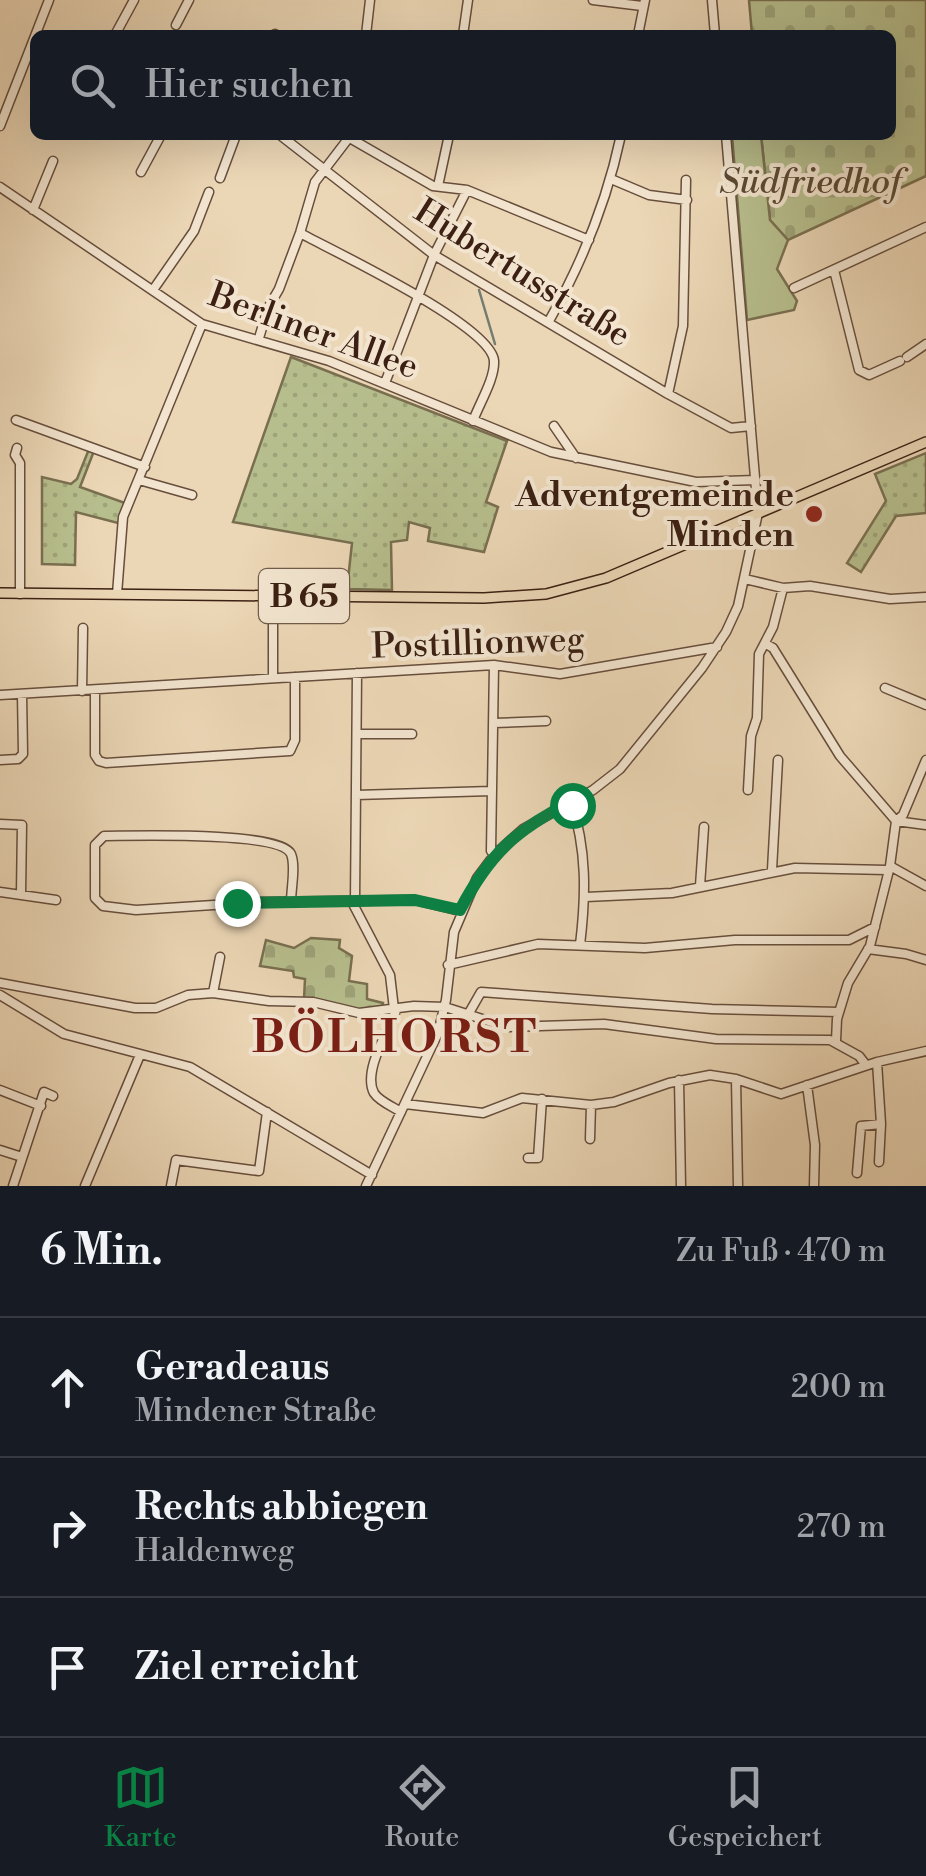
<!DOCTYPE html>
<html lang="de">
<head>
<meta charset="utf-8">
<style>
	:root { --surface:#171b24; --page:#20242c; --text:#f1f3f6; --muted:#9ea1a6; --line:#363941; --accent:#0b8043 }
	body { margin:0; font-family:"Libre Bodoni",serif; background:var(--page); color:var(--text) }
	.stop { position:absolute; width:30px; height:30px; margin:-22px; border:8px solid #0b8043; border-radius:50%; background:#fff }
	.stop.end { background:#0b8043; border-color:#fff; box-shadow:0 2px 10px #0008 }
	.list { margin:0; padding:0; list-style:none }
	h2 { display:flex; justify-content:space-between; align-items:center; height:130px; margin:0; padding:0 40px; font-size:42px }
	h2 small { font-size:32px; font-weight:400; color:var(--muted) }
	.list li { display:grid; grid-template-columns:65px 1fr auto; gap:30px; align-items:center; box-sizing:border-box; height:140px; padding:0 40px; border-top:2px solid var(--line) }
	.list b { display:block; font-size:38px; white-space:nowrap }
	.list p { margin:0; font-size:32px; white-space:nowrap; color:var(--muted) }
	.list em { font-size:32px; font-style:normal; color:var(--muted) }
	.icon { flex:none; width:55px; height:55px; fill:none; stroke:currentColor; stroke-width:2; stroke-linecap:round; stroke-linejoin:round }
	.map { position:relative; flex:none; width:926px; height:1186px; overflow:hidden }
	.search { position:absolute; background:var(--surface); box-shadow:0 10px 40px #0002; left:30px; right:30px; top:30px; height:110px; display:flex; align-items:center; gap:25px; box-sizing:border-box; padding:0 35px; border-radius:15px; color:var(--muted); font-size:38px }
	.sheet { height:550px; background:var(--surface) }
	nav { display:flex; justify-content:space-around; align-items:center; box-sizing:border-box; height:140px; border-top:2px solid var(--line); background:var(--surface); font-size:28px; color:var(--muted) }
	nav a { display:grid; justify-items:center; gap:5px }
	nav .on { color:var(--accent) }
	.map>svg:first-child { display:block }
	.grass { fill:url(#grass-dots); stroke:#796f50; stroke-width:2.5 }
	.cemetery { fill:url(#cemetery-stones); stroke:#796f50; stroke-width:2.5 }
	.park { fill:#b7be8d; stroke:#796f50; stroke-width:2.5 }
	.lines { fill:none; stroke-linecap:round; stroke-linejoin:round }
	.stream { stroke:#737c70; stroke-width:2.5 }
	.minor-casing { stroke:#674e3c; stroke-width:11 }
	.major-casing { stroke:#3b2013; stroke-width:12 }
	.minor { stroke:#f2e4cf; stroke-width:8 }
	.major { stroke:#ebd6b5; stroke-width:9 }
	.route { stroke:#0b8043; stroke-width:12 }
	.poi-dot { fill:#8f2418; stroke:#f2e4cf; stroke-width:4 }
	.labels { text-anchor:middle; stroke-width:8; stroke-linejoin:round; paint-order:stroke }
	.shield { fill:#f2e4cf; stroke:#725b4b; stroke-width:2.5 }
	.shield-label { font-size:32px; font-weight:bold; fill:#3b2013 }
	.park-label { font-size:35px; font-style:italic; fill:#5a4832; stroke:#f2e4cf }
	.street-label { font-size:35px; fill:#3b2013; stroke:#f2e4cf }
	.poi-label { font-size:35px; font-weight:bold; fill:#3b2013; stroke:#f2e4cf; text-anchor:end }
	.district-label { font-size:45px; font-weight:bold; letter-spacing:2.5px; fill:#7a1f14; stroke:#f2e4cf }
</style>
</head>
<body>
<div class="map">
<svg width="926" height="1186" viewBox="0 0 926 1186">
	<defs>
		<pattern id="grass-dots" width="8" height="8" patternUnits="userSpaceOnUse" patternTransform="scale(2.5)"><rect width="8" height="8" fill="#b7be8d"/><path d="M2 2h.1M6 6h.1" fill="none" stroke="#9ea379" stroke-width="1.8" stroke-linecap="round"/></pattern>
		<pattern id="cemetery-stones" width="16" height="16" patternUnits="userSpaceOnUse" patternTransform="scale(2.5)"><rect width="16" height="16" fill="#b7be8d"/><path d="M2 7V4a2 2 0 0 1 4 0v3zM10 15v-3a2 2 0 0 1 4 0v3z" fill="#9ea379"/></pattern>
	</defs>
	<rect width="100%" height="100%" fill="#ebd6b5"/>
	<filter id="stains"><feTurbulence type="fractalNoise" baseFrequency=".002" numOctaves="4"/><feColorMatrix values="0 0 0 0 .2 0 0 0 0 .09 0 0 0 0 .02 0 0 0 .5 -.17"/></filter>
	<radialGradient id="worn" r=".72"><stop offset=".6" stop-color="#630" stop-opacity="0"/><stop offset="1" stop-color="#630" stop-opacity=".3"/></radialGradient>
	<path class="grass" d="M291 357 507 441 486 502 498 507 484 552 428 541 430 528 409 522 407 540 391 542 392 590 347 589 352 543 233 522Z
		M89 449 94 451 80 487 125 503 118 523 76 512 75 565 42 564V477L71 484 77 479Z
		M926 453V513L896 516 861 572 847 563 886 501 875 474Z"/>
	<path class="cemetery" d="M749 0H926V176L788 240 770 220 761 135H891V35H752Z
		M311 938 340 940 339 948 352 956 349 981 367 984V999L383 1003 382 1009 356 1010 304 999 305 979 294 977 293 971 260 966 266 940 294 948Z"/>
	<path class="park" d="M732 135H761L770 220 788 240 777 269 797 301 794 310 747 320Z"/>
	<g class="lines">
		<path class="stream" d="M479 290 495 344"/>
		<defs>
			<path id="minor" d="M593 0 642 6
				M712 0 715 35
				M176 25 189 0
				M115 35 134 0
				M275 35V34
				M366 35 370 0
				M463 35 468 0
				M638 35 645 0
				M0 126 49 0
				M280 135 434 255 668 394 731 428 751 426
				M348 137 433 186 467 190 589 240
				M141 172 161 135
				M220 178 236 135
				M611 179 649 195 687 200
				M438 186 449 135
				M0 187 202 324 329 361 551 452 696 482 755 480
				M33 210 53 161
				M300 233C335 252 492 326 494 361 495 379 479 404 473 421
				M834 270 859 370 869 375 900 361
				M794 288 926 227
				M153 290 194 231 209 192
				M549 321C582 263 607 201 621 135
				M259 338 268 308 279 289 300 233 315 182 351 135
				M907 357 926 344
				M385 383 434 255 467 190
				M668 394 683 326 686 180
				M16 420 145 467
				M554 426 576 458
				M17 448 15 455 20 463V594
				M139 480 192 495
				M745 579 783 588 810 586 890 599 926 597
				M117 594 123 517 202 324
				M766 644 773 648 840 756 896 821
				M494 665 491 851 495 854
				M273 678V596
				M885 688 926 705
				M95 690V755L99 761 106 763 290 751 295 740V677
				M82 691 83 628
				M0 695 494 665 560 674 717 647
				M494 723 546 721
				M357 734H412
				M0 760 18 759 23 754 22 694
				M748 790 751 736 757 718 759 654 773 627 783 588
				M356 795 491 791
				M571 801C587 850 586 895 580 945
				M896 821 903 815 926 760
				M896 821 926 825
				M0 824 22 825 21 894
				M890 866 926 886
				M772 870 778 760
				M700 886 704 827
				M0 892 56 900
				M586 897 672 893 795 868 887 870
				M291 902C291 889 296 866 291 854 280 831 132 836 104 836L95 845V898L103 906 136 910 259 902 415 900 460 911
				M352 902 390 975 394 1009
				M355 902 357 673
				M868 949 906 954 926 960
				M448 965 538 944 645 948 735 940H849L875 927
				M0 983 135 1008H156L188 995 213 993 269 1001 313 1002 359 1013 414 1006 445 1007 507 1027 604 1024 716 1039 830 1040 859 1056 866 1065
				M213 993 220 957
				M0 995 64 1034 190 1067 372 1175
				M397 1008C390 1028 362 1071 374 1093 379 1101 393 1107 401 1112
				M469 1013 481 992 712 1009 839 1012
				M836 1041 837 1019 848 983 870 946 890 866 896 821
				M736 1079 738 1186
				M679 1080 681 1186
				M807 1085 815 1145 814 1186
				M0 1090 41 1106
				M405 1104 483 1113 522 1098 591 1105 614 1102 669 1083 710 1075 736 1079 781 1094 877 1062 926 1051
				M590 1139 591 1105
				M0 1150 22 1157
				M528 1158H538L542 1099
				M879 1162 881 1124
				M857 1173 861 1126 881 1124 877 1062
				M13 1186 44 1092 53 1096
				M85 1186 140 1055
				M171 1186 176 1160 259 1171 267 1112
				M366 1186 438 1033 446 1000 454 932 477 878 495 854 523 829 593 790 620 769 702 668 726 632 738 606 758 513 726 135"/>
			<path id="major" d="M0 593 484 598 546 594 606 578 926 442"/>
		</defs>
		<use href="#minor" class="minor-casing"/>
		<use href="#major" class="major-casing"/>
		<use href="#minor" class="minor"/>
		<use href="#major" class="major"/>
	</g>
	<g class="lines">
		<path class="route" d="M237 903 415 900 460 910C489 855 515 830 571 802L572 805"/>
	</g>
	<circle class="poi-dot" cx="814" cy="514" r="10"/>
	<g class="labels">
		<rect class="shield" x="259" y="569" width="90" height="54" rx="8"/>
		<g class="shield-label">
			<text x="304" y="607">B 65</text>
		</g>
		<g class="park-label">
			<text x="810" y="193">Südfriedhof</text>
		</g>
		<g class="street-label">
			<text transform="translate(523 272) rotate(32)" y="12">Hubertusstraße</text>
			<text transform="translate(314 330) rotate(20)" y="12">Berliner Allee</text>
			<text transform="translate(478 642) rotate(-2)" y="12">Postillionweg</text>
		</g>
		<g class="poi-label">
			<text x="794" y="506">Adventgemeinde<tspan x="794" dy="40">Minden</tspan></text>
		</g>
		<g class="district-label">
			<text x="395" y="1052">BÖLHORST</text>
		</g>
	</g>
	<rect width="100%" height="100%" filter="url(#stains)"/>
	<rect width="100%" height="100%" fill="url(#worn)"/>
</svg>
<div class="stop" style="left:572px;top:805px"></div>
<div class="stop end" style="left:237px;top:903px"></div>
<div class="search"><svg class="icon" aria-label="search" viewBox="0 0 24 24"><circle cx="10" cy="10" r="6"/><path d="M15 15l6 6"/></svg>Hier suchen</div>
</div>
<section class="sheet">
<h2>6 Min.<small>Zu Fuß · 470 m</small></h2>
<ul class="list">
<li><svg class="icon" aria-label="ahead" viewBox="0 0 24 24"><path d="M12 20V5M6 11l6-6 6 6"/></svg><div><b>Geradeaus</b><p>Mindener Straße</p></div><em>200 m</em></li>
<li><svg class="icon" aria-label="right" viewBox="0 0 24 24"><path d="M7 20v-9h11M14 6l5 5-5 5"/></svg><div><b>Rechts abbiegen</b><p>Haldenweg</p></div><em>270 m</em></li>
<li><svg class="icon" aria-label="arrive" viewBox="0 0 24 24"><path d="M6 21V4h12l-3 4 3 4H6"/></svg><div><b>Ziel erreicht</b></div></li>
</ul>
</section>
<nav>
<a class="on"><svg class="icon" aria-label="map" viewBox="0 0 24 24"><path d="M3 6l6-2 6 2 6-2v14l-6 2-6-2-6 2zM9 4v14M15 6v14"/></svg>Karte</a>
<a><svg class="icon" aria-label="directions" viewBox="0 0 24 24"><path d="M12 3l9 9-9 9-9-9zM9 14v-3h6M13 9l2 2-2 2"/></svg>Route</a>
<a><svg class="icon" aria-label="saved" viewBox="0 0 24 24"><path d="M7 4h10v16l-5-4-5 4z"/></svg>Gespeichert</a>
</nav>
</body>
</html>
